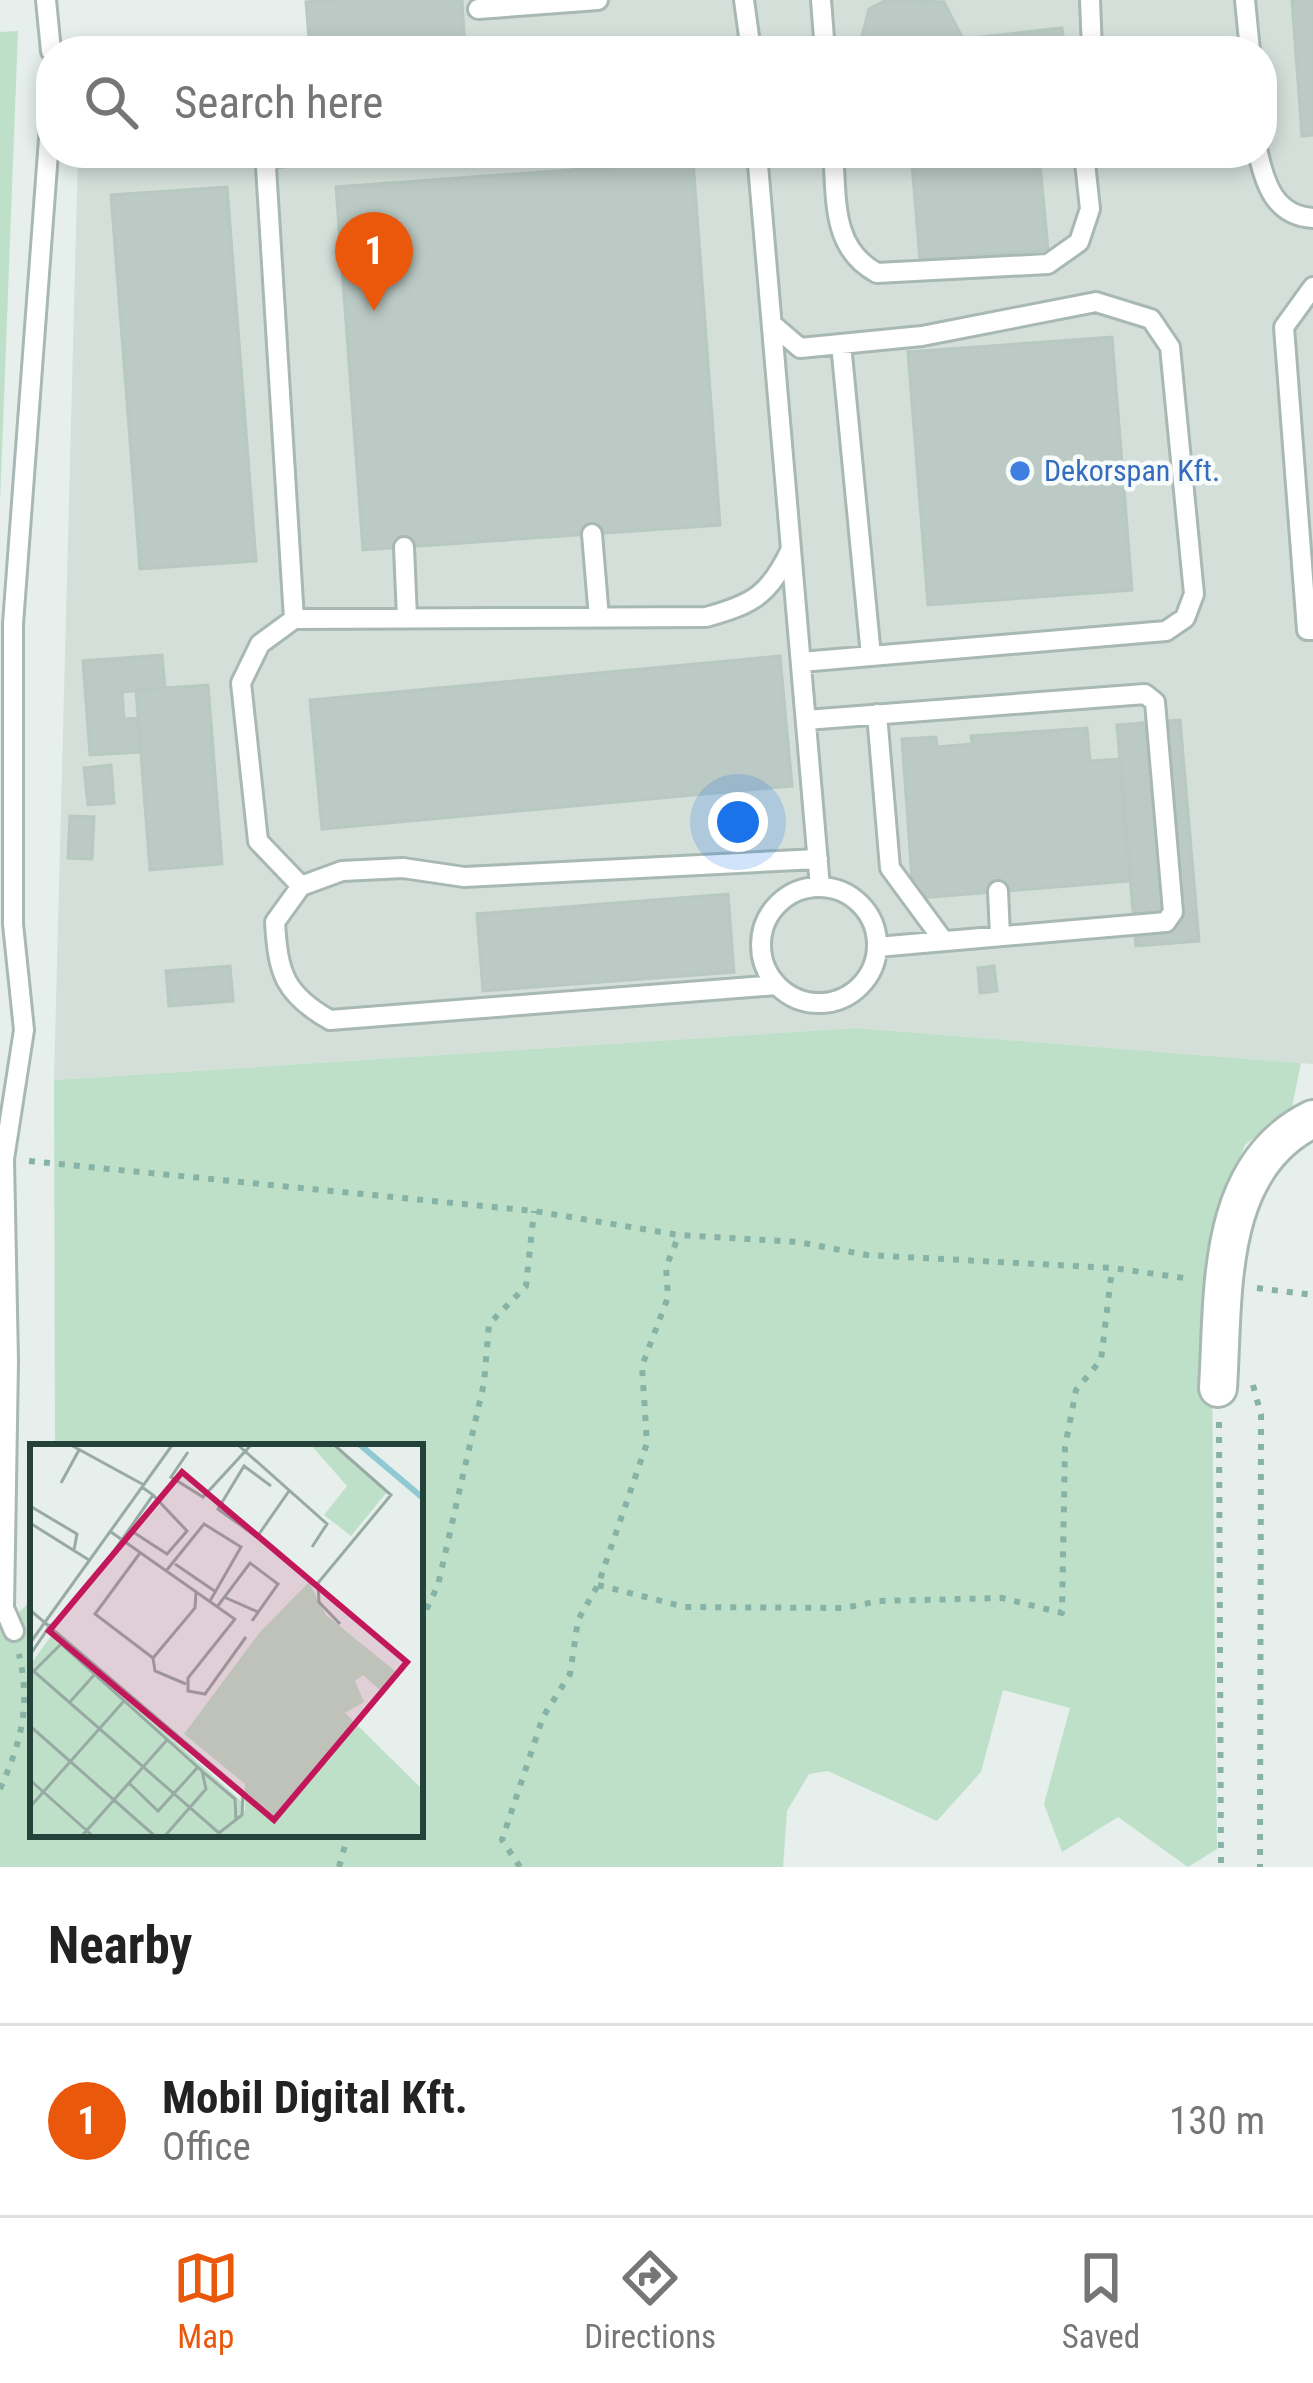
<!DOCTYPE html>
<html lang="en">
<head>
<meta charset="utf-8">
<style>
	:root { --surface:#fff; --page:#f6f6f6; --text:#222; --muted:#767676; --line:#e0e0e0; --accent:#ea580c }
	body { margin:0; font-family:"Roboto Condensed",sans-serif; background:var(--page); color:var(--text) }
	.you { position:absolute; left:738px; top:822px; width:42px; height:42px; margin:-30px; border:9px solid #fff; border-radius:50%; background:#1a73e8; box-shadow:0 0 0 18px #1a73e833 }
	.badge { display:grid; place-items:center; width:78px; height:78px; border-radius:50%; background:var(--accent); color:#fff; font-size:39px; font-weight:700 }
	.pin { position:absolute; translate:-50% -99px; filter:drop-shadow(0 3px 6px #0008) }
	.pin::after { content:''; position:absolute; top:63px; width:42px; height:36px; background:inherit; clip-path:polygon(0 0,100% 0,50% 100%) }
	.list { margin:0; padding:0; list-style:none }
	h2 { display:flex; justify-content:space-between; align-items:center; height:156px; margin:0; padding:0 48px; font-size:51px }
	h2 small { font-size:39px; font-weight:400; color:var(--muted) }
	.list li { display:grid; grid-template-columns:78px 1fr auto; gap:36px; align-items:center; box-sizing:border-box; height:192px; padding:0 48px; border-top:3px solid var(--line) }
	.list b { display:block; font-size:45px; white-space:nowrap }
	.list p { margin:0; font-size:39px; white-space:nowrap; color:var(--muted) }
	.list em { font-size:39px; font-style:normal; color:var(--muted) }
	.icon { flex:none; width:66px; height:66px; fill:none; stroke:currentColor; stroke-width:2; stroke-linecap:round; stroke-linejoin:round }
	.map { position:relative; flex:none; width:1313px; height:1867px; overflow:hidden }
	.search { position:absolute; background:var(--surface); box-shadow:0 6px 18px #0003; left:36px; right:36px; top:36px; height:132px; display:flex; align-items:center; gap:30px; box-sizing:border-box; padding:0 42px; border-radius:48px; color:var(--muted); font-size:45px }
	.sheet { height:348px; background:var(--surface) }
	nav { display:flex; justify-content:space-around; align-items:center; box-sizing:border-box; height:168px; border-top:3px solid var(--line); background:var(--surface); font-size:33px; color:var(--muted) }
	nav a { display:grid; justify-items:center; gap:6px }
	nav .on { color:var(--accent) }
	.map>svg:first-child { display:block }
	.built { fill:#d4dfda }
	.green { fill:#bfe0c8 }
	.building { fill:#bbcac4; stroke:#b8c9c2; stroke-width:3 }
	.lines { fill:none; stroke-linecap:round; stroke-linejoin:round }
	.lane-casing { stroke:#a8b8b2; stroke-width:24 }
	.street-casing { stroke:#a8b8b2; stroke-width:42 }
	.path { stroke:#86b3a5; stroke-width:6; stroke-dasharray:6 9; stroke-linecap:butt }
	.lane { stroke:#fff; stroke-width:18 }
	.street { stroke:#fff; stroke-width:36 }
	.shop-dot { fill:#3f7fe0; stroke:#f7fbf9; stroke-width:4.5 }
	.labels { text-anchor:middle; stroke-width:9; stroke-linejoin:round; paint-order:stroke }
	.shop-label { font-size:30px; fill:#366cbe; stroke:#f7fbf9; text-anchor:start }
	.inset-river { fill:none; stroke:#8ec9d4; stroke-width:6 }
	.inset-road { fill:none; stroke:#98aaa4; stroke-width:3 }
	.view { fill:#c2185b; fill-opacity:0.15; stroke:#c2185b; stroke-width:6 }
	.inset-edge { fill:none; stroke:#24423a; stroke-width:6 }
</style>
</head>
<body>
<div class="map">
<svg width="1313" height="1867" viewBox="0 0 1313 1867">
	<rect width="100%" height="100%" fill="#e6efeb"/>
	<path class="built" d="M334 0H1313V1064L856 1028 54 1080 78 153H1262V51H310L306 2Z"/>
	<path class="green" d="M18 31 0 503V32Z
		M856 1028 1301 1063 1292 1107 1245 1145 1218 1216 1211 1282 1217 1849 1188 1867 1118 1817 1062 1852 1044 1804 1070 1708 1003 1690 981 1772 937 1821 828 1771 809 1774 787 1811 783 1867H0V1630L33 1599V1834H420V1447H55L54 1080Z"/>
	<path class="building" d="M334 0H462L465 51H310L306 2Z
		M886 0 944 2 963 39 960 51H858L869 9Z
		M1292 0H1313V135L1302 136Z
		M1062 28 1065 51H960L963 39Z
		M735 38 736 51H548Z
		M911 153H1039L1048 250 920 260Z
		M693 161 720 525 363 550 336 187Z
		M227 187 256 561 140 569 111 195Z
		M1112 337 1132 590 928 605 908 352Z
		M162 655 165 688 122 692 124 719 138 718 140 752 90 755 83 661Z
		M780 656 792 786 322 829 310 700Z
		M208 685 222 864 150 870 136 690Z
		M1180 720 1199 941 1136 946 1117 725Z
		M1087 728 1090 761 1120 759 1130 881 920 898 913 893 902 739 936 737 937 747 972 744 971 736Z
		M111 765 114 803 88 805 84 768Z
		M70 816 94 817 92 859 68 858Z
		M728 894 734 972 483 991 477 914Z
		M230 966 233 1001 169 1006 166 971Z
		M994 966 997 991 980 993 978 968Z"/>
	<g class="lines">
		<defs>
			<path id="lane" d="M46 0 51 51
				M744 0 751 51
				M821 0 825 51
				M1090 0 1092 51
				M1245 0 1250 51
				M478 9 598 0
				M757 153 820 887
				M833 153C837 200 831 248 877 273L1048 264 1079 242 1090 209 1084 153
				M1258 153C1265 184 1275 216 1313 218
				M1313 287 1284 327 1307 630H1313
				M772 324 800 348 922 336 1096 302 1151 319 1170 347 1194 594 1185 618 1166 631 801 662
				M841 344 871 656
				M592 534 599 618
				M404 547 407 618
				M294 619 266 167 272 157 337 153
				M877 714 890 868 943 940
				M806 720 1145 694 1155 702 1173 912 1166 922 877 947
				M301 886 258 841 241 683 260 644 294 619 706 617C754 604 770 594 791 549
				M761 945a58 58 0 1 1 116 0a58 58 0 1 1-116 0Z
				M998 891 1000 936
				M776 985 330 1020C284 994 278 973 275 922L301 886 342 871 403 868 464 877 818 859
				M14 1631 4 1608 8 1361 4 1159 24 1030 13 924V624L51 112"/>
			<path id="street" d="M1218 1388C1224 1294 1214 1167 1313 1119"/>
		</defs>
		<use href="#lane" class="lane-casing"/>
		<use href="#street" class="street-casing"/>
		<path class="path" d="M29 1161 534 1211 679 1235 798 1242 867 1255 1113 1268 1191 1279
			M1257 1288 1313 1295
			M1253 1385 1261 1415 1260 1867
			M1219 1422 1221 1867
			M598 1585 685 1607 844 1608 879 1601 1002 1598 1062 1613 1065 1447 1076 1390 1101 1360 1112 1269
			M420 1623 438 1585 484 1383 489 1324 526 1286 534 1211
			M0 1789C21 1742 31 1707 19 1654
			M339 1867 348 1834
			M520 1867 502 1840 543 1717 570 1674 578 1620 598 1585 647 1443 642 1366 668 1297 666 1267 679 1235"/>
		<use href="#lane" class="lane"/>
		<use href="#street" class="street"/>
	</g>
	<circle class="shop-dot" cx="1020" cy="471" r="12"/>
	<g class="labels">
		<g class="shop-label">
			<text x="1044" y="481">Dekorspan Kft.</text>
		</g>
	</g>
	<g transform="translate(30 1444)">
		<rect width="393" height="393" fill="#e6efeb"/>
		<path d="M280 0H300L357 48 321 92 294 71 317 42ZM279 138 296 171 365 227 350 246 333 231 325 237 334 258 315 269 393 346V393H0V221L24 188 212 358 215 369V340L154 290 230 188Z" fill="#bfe0c8"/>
		<path class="inset-river" d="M329 0 393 54"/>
		<path class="inset-road" d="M39 0 114 41M207 0 297 80 282 103M303 0 361 51 288 139 289 158 310 180M158 8 141 33 173 53 221 1M31 39 49 6M241 42 214 22 188 65 227 93 259 47M0 62 47 90 44 106M0 79 59 116M100 86 137 110 157 87 123 51M81 88 206 176M110 109 65 170 123 214M145 120 186 148M136 127 174 80 211 103 180 157M68 130 123 51 112 43M194 153 228 168M187 163 220 119 248 140 222 177M0 166 217 351M205 175 158 234V247L175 250 216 193M0 199 143 0M0 211 21 180M0 224 189 389 212 371 213 350M4 227 31 200 172 327 176 345 134 393M156 240 125 227 123 214 165 164 166 148M39 259 65 230M0 282 126 393M173 328 205 355 206 376M0 336 64 393M99 339 128 367 168 323M0 363 94 257M51 393 137 296"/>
		<path class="view" d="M152 28 377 218 244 376 19 187Z"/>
		<rect width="393" height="393" class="inset-edge"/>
	</g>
</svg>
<div class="you"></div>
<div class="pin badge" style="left:374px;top:311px">1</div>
<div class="search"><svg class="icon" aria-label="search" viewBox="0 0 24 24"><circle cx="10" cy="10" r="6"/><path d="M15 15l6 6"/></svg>Search here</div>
</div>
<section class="sheet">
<h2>Nearby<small></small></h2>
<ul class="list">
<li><span class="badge">1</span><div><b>Mobil Digital Kft.</b><p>Office</p></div><em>130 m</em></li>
</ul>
</section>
<nav>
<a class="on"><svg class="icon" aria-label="map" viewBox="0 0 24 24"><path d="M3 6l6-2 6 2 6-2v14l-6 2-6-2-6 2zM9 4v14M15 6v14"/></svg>Map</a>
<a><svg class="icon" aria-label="directions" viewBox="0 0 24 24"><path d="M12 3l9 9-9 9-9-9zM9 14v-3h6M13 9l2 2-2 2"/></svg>Directions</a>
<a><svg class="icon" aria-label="saved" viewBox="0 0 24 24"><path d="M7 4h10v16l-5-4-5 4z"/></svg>Saved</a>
</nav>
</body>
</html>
